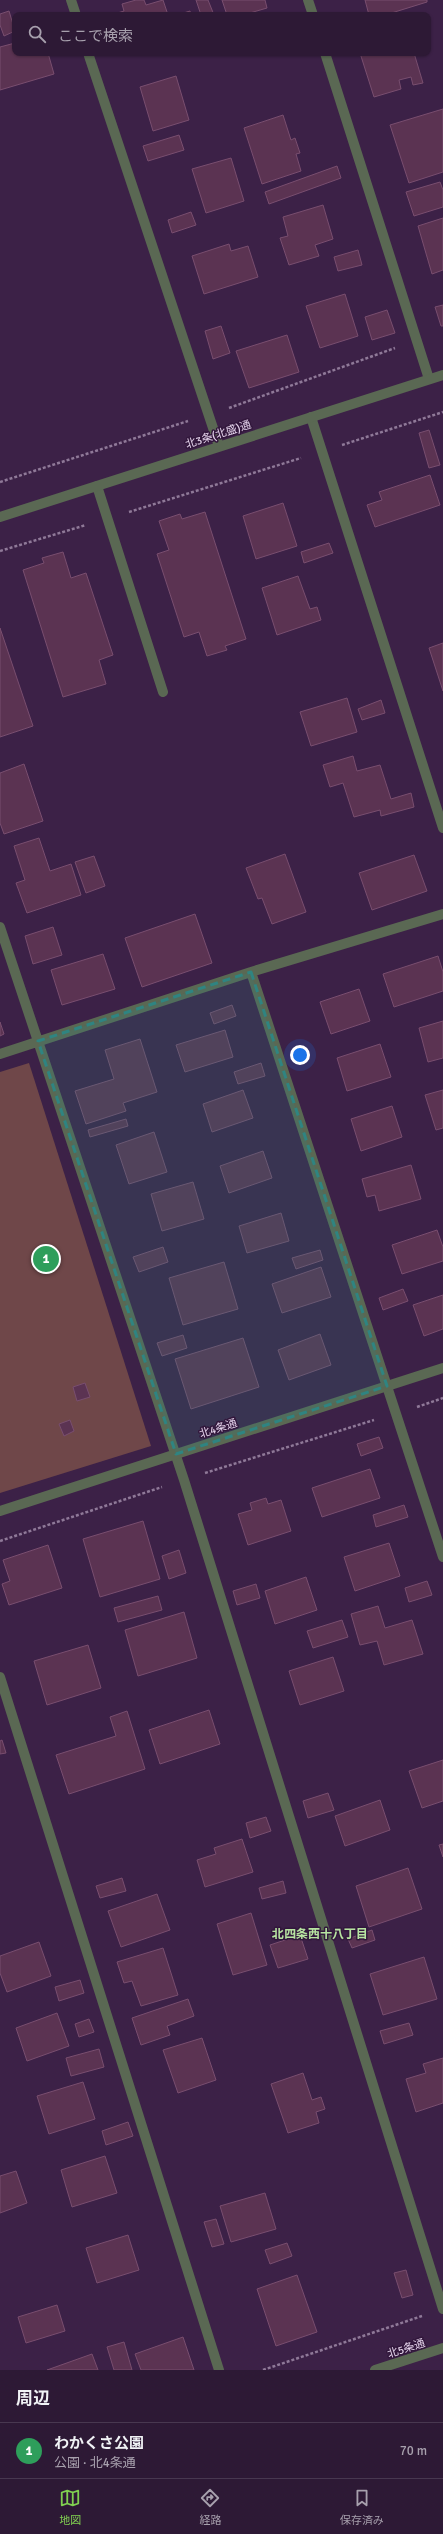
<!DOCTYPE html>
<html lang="ja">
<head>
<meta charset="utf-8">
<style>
	:root { --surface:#2d1935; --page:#35223d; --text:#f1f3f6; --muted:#a7a0ad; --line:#483850; --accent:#80d051 }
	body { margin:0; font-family:Signika,"Noto Sans JP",sans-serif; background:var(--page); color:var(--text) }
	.you { position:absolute; left:300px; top:1055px; width:14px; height:14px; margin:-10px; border:3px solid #fff; border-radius:50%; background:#1a73e8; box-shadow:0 0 0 6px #1a73e833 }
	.badge { display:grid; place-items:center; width:26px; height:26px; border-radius:50%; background:var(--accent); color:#fff; font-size:13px; font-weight:700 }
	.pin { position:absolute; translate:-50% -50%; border:2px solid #fff; box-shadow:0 1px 4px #0006 }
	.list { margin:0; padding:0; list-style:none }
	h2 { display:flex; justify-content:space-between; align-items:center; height:52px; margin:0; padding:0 16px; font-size:17px }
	h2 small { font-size:13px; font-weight:400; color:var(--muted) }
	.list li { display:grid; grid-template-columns:26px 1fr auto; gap:12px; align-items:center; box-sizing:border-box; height:56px; padding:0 16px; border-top:1px solid var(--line) }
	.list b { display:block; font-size:15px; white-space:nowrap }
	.list p { margin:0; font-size:13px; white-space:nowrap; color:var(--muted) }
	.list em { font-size:13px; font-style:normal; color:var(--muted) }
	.icon { flex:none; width:22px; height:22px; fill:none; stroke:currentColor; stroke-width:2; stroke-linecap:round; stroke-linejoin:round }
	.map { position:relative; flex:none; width:443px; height:2370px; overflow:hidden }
	.search { position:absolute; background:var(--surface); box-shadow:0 1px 3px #0004; left:12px; right:12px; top:12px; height:44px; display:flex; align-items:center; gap:10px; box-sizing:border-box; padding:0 14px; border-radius:8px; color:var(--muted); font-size:15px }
	.sheet { height:108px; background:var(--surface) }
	nav { display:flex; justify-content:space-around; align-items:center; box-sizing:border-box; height:56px; border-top:1px solid var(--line); background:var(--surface); font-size:11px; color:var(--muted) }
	nav a { display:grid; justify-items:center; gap:2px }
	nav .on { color:var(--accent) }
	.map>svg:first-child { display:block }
	.green { fill:#6f4749 }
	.building { fill:#5b3352; stroke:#794e6f }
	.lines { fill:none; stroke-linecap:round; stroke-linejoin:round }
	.path { stroke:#8f7998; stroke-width:2.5; stroke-dasharray:3 2; stroke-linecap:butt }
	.service { stroke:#5a6853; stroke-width:10 }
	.minor { stroke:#5a6853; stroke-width:10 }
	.tertiary { stroke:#5a6853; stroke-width:10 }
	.marked { fill:#2f8481; fill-opacity:0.2; stroke:#2f8481; stroke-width:3; stroke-dasharray:8 5; stroke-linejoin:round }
	.labels { text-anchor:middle; stroke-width:3; stroke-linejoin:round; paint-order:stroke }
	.street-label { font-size:11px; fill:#e3d2ea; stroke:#32173c }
	.neighbourhood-label { font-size:12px; font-weight:bold; fill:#b7e3a1; stroke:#32173c }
</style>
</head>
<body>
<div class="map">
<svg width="443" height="2370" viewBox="0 0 443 2370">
	<rect width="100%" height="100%" fill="#3c2147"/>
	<path class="green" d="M29 1063 151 1446 0 1493V1072Z"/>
	<path class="building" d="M136 0H144L146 5 163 0 168 15H111L124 11 122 4Z
		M196 0H208L214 15H201Z
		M222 0H265L267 8 243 15H227Z
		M365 0H427V2L385 15H369Z
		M9 11 15 31 4 36 0 25V14Z
		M190 11 191 15H177Z
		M15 43V53H48L54 74 0 90V47Z
		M360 53H414L423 83 413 85 411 77 399 80 401 89 374 97Z
		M176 76 189 120 153 131 140 87Z
		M443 109V172L409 183 390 125Z
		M283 115 291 140 295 138 300 153 296 154 301 171 262 184 244 128Z
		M179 135 184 150 148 161 143 146Z
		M231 158 244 201 206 213 192 169Z
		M337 166 341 178 269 204 265 192Z
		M440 182 443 190V207L414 216 406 192Z
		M323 205 333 239 315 245 319 256 289 265 280 238 288 236 283 217Z
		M191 212 196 225 172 233 168 220Z
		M443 218V270L432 274 418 226Z
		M229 244 231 251 248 246 258 277 204 294 192 256Z
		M358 250 362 265 338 271 334 257Z
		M345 294 358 336 320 348 306 306Z
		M443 305V326H441L435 307Z
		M387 310 395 333 372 340 365 317Z
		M221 326 230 353 213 359 205 331Z
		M287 335 299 372 249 388 236 351Z
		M429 430 440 465 429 468 419 433Z
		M430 475 440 505 375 527 367 505 382 500 379 492Z
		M283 503 297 546 256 559 243 516Z
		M205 512 246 639 225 646 227 650 207 656 199 632 184 637 157 554 169 550 159 521 180 514 182 519Z
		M329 543 333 553 304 563 301 552Z
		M63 552 71 578 86 573 113 655 99 660 106 684 63 697 23 570 44 563 42 558Z
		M298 576 310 609 317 607 321 620 277 635 262 588Z
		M0 628 33 726 0 737Z
		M443 643V691L429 648Z
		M347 698 357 732 311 746 300 712Z
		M381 700 385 713 362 720 358 709Z
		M353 756 357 771 380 765 391 799 411 793 414 807 381 816 380 810 354 817 343 783 330 787 323 765Z
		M24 764 43 821 4 834 0 823V773Z
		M39 838 50 871 71 864 81 895 27 913 16 883 25 880 14 846Z
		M285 854 306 912 272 924 262 898 258 899 246 868Z
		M414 855 427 891 372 910 359 873Z
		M94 856 105 886 86 893 75 862Z
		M195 914 212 963 142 987 125 938Z
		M53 927 62 955 33 964 25 936Z
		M103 954 115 989 62 1005 51 970Z
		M438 956 443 972V991L394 1007 383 974Z
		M359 989 370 1021 331 1034 320 1002Z
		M232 1005 236 1016 214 1024 210 1013Z
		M443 1021V1058L428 1062 419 1028Z
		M0 1022 4 1034 0 1036Z
		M225 1030 233 1057 185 1072 176 1045Z
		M140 1039 157 1092 123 1103 126 1111 86 1124 75 1091 114 1079 105 1050Z
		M380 1044 391 1077 347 1091 337 1058Z
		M261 1063 265 1076 238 1084 234 1072Z
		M243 1090 253 1118 212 1132 203 1104Z
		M443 1090V1128L436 1130 425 1095Z
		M392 1106 402 1137 361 1151 351 1119Z
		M126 1119 128 1126 90 1137 88 1130Z
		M154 1132 167 1172 129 1184 116 1145Z
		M263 1151 272 1178 229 1193 220 1166Z
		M411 1165 421 1199 379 1211 375 1195 367 1197 362 1179Z
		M193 1182 204 1219 162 1231 151 1194Z
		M281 1213 289 1241 247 1253 239 1226Z
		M437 1230 443 1247V1261L402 1274 392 1245Z
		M163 1247 168 1262 139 1272 133 1257Z
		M320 1250 323 1260 296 1269 292 1258Z
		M224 1262 238 1309 183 1325 169 1278Z
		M321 1267 331 1297 282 1313 272 1284Z
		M403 1289 408 1301 383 1310 379 1298Z
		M443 1295V1329L424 1336 413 1305Z
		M320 1334 331 1365 289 1380 278 1350Z
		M183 1335 187 1348 162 1356 157 1343Z
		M243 1338 259 1387 191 1409 175 1359Z
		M85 1383 90 1397 77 1401 73 1387Z
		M70 1420 74 1431 64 1436 59 1424Z
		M379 1437 383 1448 361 1456 357 1444Z
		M370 1469 380 1498 322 1517 312 1488Z
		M266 1498 268 1504 281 1500 291 1531 248 1545 238 1514 252 1510 250 1503Z
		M404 1505 408 1517 376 1527 373 1515Z
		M143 1521 160 1579 100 1597 83 1539Z
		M389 1543 400 1576 355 1591 344 1557Z
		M48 1545 62 1588 9 1605 2 1584 10 1581 3 1560Z
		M179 1550 186 1573 169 1579 162 1556Z
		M306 1577 317 1610 275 1624 265 1591Z
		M427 1581 432 1595 409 1602 405 1588Z
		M256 1584 260 1598 237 1605 233 1591Z
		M158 1596 162 1610 118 1622 114 1608Z
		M378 1606 385 1628 412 1620 423 1654 384 1665 377 1641 360 1645 351 1614Z
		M184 1612 197 1658 138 1676 125 1630Z
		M342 1620 348 1637 313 1648 307 1631Z
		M88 1645 101 1688 47 1705 34 1661Z
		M333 1657 344 1691 300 1705 289 1671Z
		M209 1710 220 1744 160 1764 149 1730Z
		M127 1711 145 1769 69 1794 56 1755 116 1736 110 1717Z
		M2 1740 6 1753 0 1754V1741Z
		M443 1760V1801L422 1808 409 1771Z
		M328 1793 334 1810 308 1818 303 1801Z
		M380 1800 390 1830 345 1846 335 1816Z
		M266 1817 271 1831 250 1838 246 1823Z
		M242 1839 253 1872 205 1887 197 1860 216 1854 214 1848Z
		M443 1844V1857L439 1845Z
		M408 1868 422 1909 369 1927 356 1886Z
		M122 1878 126 1891 100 1898 96 1886Z
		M283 1881 286 1893 262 1899 259 1888Z
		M157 1894 170 1930 121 1947 108 1911Z
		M251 1913 267 1965 233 1975 217 1924Z
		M372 1930 375 1940 352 1948 348 1939Z
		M300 1935 308 1959 278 1968 270 1945Z
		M39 1942 51 1976 7 1992 0 1973V1956Z
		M163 1948 178 1995 141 2006 132 1981 124 1983 117 1962Z
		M424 1957 437 1999 383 2015 370 1974Z
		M80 1980 84 1993 59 2001 55 1987Z
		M188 1999 194 2016 167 2026 170 2035 141 2045 132 2018Z
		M57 2013 69 2046 27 2061 16 2028Z
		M89 2019 94 2032 79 2037 75 2024Z
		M409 2023 413 2035 384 2044 380 2031Z
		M202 2038 216 2080 178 2093 163 2050Z
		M99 2049 104 2067 71 2076 66 2058Z
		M443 2058V2103L416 2112 406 2079 426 2073 423 2064Z
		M303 2073 312 2100 321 2097 325 2109 316 2112 319 2123 288 2133 271 2084Z
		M83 2082 95 2119 49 2134 37 2096Z
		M128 2122 133 2136 106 2145 102 2131Z
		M105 2156 117 2193 72 2207 61 2170Z
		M16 2171 27 2203 0 2213V2176Z
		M265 2193 276 2229 231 2242 220 2206Z
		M216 2219 224 2244 212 2247 204 2222Z
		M128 2235 139 2270 97 2283 86 2248Z
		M287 2243 292 2256 270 2264 265 2250Z
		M406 2270 413 2295 402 2298 394 2273Z
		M297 2275 317 2332 276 2346 257 2289Z
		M57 2305 65 2331 26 2343 18 2317Z
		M183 2337 194 2370H141L135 2354Z
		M124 2342 132 2370H114L107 2347Z
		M92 2354 98 2370H47Z"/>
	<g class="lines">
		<path class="path" d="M229 408 395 348
			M342 445 443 412
			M0 482 188 421
			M129 512 301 458
			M0 551 86 525
			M417 1407 443 1398
			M205 1473 374 1420
			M0 1541 162 1487
			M263 2370 422 2316"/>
		<path class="service" d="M97 486 163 692"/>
		<path class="minor" d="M71 0 76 15
			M308 0 313 15
			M88 53 219 446
			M325 53 429 379
			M311 417 443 828
			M0 927 184 1480 443 2309
			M251 972 443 1557
			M0 1054 251 972 443 914
			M0 1677 219 2370"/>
		<path class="tertiary" d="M0 517 443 375
			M0 1511 443 1368
			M375 2370 443 2348"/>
	</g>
	<path class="marked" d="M251 972 387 1386 176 1454 38 1041Z"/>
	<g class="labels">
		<g class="street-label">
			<text transform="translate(218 434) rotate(-18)" y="4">北3条(北盛)通</text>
			<text transform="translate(218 1428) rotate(-18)" y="4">北4条通</text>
			<text transform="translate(406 2348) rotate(-18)" y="4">北5条通</text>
		</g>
		<g class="neighbourhood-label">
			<text x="320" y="1938">北四条西十八丁目</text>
		</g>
	</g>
</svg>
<div class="you"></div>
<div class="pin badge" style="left:46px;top:1259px;background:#2e9e5b">1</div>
<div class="search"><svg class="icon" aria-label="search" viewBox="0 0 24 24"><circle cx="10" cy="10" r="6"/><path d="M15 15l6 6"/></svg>ここで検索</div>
</div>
<section class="sheet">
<h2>周辺<small></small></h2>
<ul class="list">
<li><span class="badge" style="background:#2e9e5b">1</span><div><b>わかくさ公園</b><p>公園 · 北4条通</p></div><em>70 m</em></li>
</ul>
</section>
<nav>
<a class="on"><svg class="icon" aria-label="map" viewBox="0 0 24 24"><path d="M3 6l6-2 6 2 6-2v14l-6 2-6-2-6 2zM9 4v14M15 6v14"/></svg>地図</a>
<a><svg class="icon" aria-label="directions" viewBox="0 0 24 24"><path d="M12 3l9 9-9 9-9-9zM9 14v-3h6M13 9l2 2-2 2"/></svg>経路</a>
<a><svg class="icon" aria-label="saved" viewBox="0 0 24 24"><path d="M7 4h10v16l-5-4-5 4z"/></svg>保存済み</a>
</nav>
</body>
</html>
